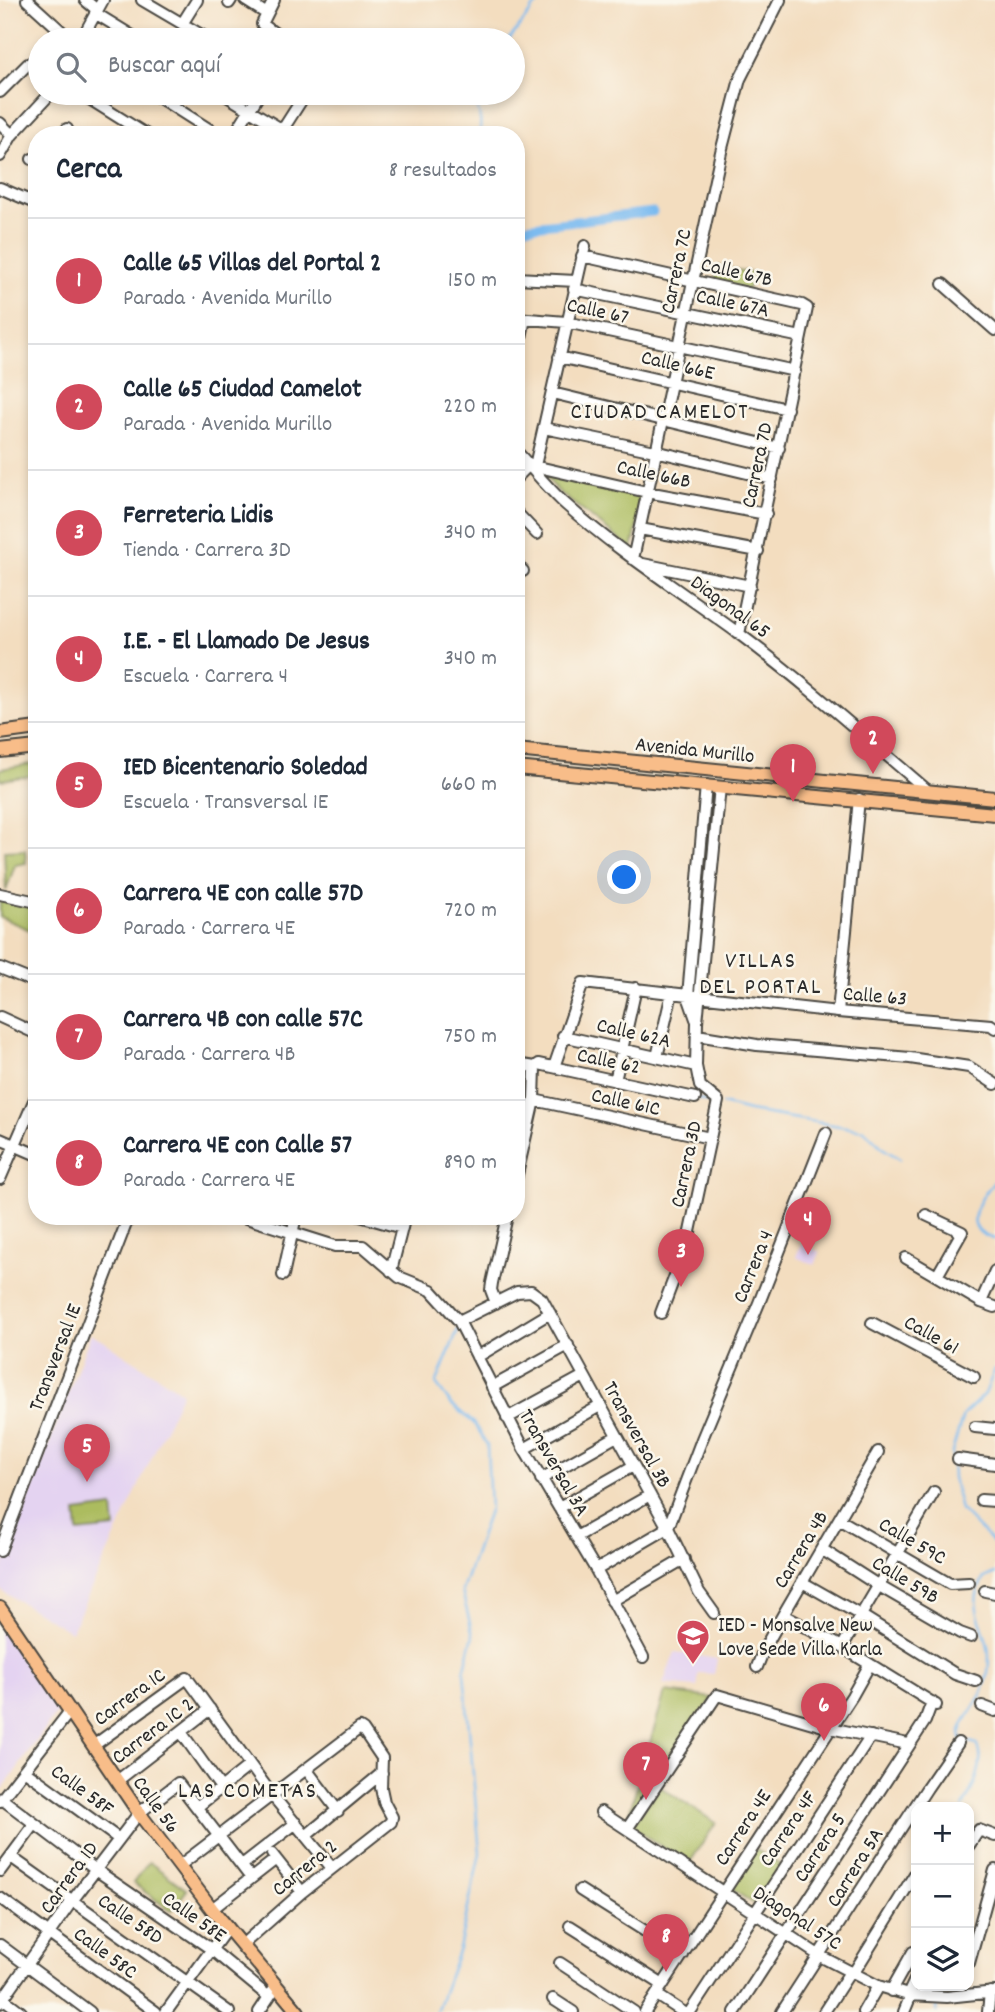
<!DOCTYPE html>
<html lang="es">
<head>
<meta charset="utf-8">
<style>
	:root { --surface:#fff; --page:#f6f6f7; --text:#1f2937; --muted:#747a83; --line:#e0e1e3; --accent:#d1495b }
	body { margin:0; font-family:Dekko,sans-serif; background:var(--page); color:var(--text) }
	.controls { position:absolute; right:21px; bottom:21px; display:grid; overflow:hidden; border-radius:14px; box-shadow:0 4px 10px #0003 }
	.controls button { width:63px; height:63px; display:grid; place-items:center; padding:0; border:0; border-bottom:2px solid var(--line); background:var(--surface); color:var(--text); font:35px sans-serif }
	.you { position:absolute; left:625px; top:878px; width:24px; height:24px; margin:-18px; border:5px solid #fff; border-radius:50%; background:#1a73e8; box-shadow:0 0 0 10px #1a73e833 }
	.badge { display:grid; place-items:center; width:46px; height:46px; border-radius:50%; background:var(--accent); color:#fff; font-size:23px; font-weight:700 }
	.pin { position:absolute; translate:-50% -58px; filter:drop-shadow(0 2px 4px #0008) }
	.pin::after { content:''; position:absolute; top:37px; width:24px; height:21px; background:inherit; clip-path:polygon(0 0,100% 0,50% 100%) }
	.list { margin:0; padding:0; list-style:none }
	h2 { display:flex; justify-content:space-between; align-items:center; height:91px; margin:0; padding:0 28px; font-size:30px }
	h2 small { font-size:23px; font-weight:400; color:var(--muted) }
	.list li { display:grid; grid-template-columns:46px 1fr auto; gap:21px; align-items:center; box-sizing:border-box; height:126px; padding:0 28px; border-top:2px solid var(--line) }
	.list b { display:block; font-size:26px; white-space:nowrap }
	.list p { margin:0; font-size:23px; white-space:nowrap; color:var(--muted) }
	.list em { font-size:23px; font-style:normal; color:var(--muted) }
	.icon { flex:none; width:38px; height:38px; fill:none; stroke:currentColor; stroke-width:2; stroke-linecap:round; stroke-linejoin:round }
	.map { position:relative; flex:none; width:995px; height:2012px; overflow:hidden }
	.search { position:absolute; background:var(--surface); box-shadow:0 4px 10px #0003; left:28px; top:28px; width:497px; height:77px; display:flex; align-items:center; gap:18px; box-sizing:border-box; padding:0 24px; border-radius:38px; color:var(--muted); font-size:26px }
	.panel { position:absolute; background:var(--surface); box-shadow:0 4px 10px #0003; left:28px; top:126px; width:497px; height:1099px; border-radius:28px }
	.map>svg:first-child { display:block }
	.built { fill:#e4d3f1 }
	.green { fill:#acbc5f; stroke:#6c7445; stroke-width:2 }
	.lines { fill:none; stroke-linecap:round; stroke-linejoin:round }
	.stream { stroke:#7cbbf0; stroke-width:2.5 }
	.canal { stroke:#7cbbf0; stroke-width:9 }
	.minor-casing { stroke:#494641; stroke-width:14 }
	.major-casing { stroke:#494641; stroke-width:16 }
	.minor { stroke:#fff; stroke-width:10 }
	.major { stroke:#f8bd89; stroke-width:12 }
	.labels { text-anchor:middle; stroke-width:5; stroke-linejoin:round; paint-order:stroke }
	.street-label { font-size:21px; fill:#2b2b2b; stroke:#fbf7ec }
	.poi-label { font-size:21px; fill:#2b2b2b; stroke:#fbf7ec; text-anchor:start }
	.neighbourhood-label { font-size:23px; letter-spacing:2px; fill:#2b2b2b; stroke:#fbf7ec }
</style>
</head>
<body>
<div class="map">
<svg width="995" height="2012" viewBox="0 0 995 2012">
	<rect width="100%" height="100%" fill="#fbf7ec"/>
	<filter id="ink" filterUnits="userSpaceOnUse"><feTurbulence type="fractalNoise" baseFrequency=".0143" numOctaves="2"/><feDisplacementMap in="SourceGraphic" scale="14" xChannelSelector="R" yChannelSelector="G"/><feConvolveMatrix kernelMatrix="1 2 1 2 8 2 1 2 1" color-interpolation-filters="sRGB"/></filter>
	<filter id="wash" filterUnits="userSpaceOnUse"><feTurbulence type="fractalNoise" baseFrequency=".00686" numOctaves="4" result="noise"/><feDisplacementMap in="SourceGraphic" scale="28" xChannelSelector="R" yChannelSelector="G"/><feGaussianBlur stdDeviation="1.57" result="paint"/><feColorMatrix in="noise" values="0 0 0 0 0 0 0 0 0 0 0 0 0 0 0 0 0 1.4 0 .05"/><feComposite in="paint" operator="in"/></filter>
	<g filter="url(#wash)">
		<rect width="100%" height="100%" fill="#f3ddbf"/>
		<path class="built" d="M801 1244 820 1252 815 1265 796 1257Z
			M91 1333 182 1392 71 1632 0 1590V1573Z
			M0 1622 19 1646 59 1709 0 1793Z
			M675 1652 717 1659 714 1674 699 1673 697 1687 663 1684Z"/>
		<path class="green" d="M718 266 752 273 748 290 714 282Z
			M542 473 644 494 632 549 560 493Z
			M37 763V775L0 780V769Z
			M25 850 26 863 15 865 6 891 4 851Z
			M0 901 37 909V933L0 917Z
			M113 1507 115 1528 78 1532 76 1512Z
			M665 1692 713 1698 631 1818 627 1820Z
			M659 1786 716 1823 688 1865 632 1826Z
			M755 1849 782 1866 756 1905 730 1888Z
			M149 1862 187 1890 171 1911 133 1883Z"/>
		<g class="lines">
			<path class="stream" d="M509 40 535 6 545 0
				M476 93C474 107 484 115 479 135
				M516 1090 530 1092
				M698 1099 712 1103
				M722 1104 749 1111 864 1130 884 1149 900 1159
				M995 1181C978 1200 959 1231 995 1239
				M995 1369 985 1394 963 1415 952 1452 953 1478 961 1510 995 1545
				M963 1807C972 1790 987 1763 977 1744L962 1740 960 1734C964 1717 977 1705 983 1690 988 1680 989 1668 989 1657 989 1626 964 1610 984 1578L995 1573
				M916 1906 913 1923 916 1935
				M436 2012 459 1949 480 1853 464 1672 473 1635 462 1591 490 1508 487 1445 475 1424 451 1404 436 1384 459 1327
				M937 2012 938 2000"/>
			<path class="canal" d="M516 228 653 212"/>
		</g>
	</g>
	<g filter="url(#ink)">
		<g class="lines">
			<defs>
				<path id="minor" d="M27 0 71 40
					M85 0 97 10
					M142 0 210 40
					M245 0 267 14
					M274 0 262 24 284 40
					M229 3 231 0
					M95 13 139 40
					M182 24 197 0
					M81 40 103 0
					M293 40 296 34
					M0 92 28 64 33 62 40 69
					M80 93 147 135
					M152 93 218 135
					M222 93 291 135
					M0 123 12 135
					M283 129 306 93
					M64 135 67 129
					M234 135 260 93
					M0 156 12 135 51 93
					M32 159 37 161
					M0 188 37 204
					M582 256 802 305 807 308 739 634
					M516 278 576 281
					M943 284 995 330
					M574 289 801 337
					M516 318 566 322 795 371
					M559 357 787 409
					M516 360 525 319
					M552 393 779 448
					M544 428 655 451 772 479
					M516 451C532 468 546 486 563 502 617 551 679 590 738 633 804 682 865 737 927 790
					M534 466 647 492 766 514
					M534 470 585 246
					M516 478 529 465
					M516 512 537 534
					M640 529 758 551
					M633 559 721 152 740 79 780 0
					M516 564 523 571
					M643 564 750 586
					M0 894 37 902
					M0 968 37 983
					M838 1012 859 799
					M0 1017 37 1034
					M696 1019 688 996 706 785
					M697 1035 757 1045 910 1058 969 1067 995 1084
					M563 1036 696 1066
					M657 1057 672 993
					M516 1064 535 1067 539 1064 695 1098
					M554 1067 583 983 838 1012 991 1025 995 1028
					M615 1081 636 988
					M534 1100 710 1138
					M0 1139 37 1155
					M0 1179 37 1094
					M516 1179 534 1100 535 1067
					M926 1215 962 1232 937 1276
					M240 1216 335 1246H363L399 1277 431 1290 459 1321 524 1449 596 1570 643 1657
					M360 1216 402 1228
					M906 1258 981 1302 995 1307
					M391 1271 405 1216
					M283 1275 296 1216
					M981 1302 995 1271
					M496 1303 491 1290 492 1283 507 1216
					M661 1313 688 1241 718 1101 700 1086 696 1066 697 1022 720 787
					M459 1321 517 1292 531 1291 542 1299 668 1528 699 1592 714 1613
					M872 1323 974 1377
					M477 1357 550 1313
					M492 1387 568 1345
					M507 1418 584 1376
					M975 1427 995 1429
					M524 1449 600 1406
					M958 1459 995 1464
					M541 1479 617 1436
					M981 1500 995 1501
					M559 1508 633 1466
					M840 1520 950 1584 969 1583
					M576 1537 650 1495
					M823 1550 879 1586 960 1633 971 1637
					M0 1551 129 1216
					M596 1570 668 1528 702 1439 759 1303 826 1133
					M802 1582 862 1616 955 1674 976 1681
					M985 1591 995 1593
					M612 1601 684 1559
					M783 1615 842 1647 936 1705
					M842 1647 934 1492
					M757 1667 764 1649 783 1615 878 1452
					M982 1706 995 1711
					M181 1732 221 1788
					M93 1746 187 1678 272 1795 332 1868
					M306 1769 338 1811
					M24 1770 119 1839
					M117 1781 210 1709
					M2 1799 96 1870 211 1949 269 1997
					M0 1801 70 1711
					M197 1807 250 1765
					M601 1812 820 1956 878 1986 908 1995 947 1997 995 1992
					M627 1829 717 1695 830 1728 908 1744
					M307 1835 382 1773
					M969 1845 979 1830 995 1836
					M272 1854 302 1892
					M11 1857 229 2012
					M242 1865 296 1823
					M179 1866 360 1728 363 1730 382 1758 381 1788 384 1802 392 1817 391 1822 302 1892 242 1945
					M0 1871 34 1825
					M580 1890 683 1955
					M0 1898 156 2012
					M212 1909 276 1859
					M570 1926 663 1985
					M0 1945 90 2012
					M560 1963 634 2012
					M969 1963 995 1870
					M853 1974 915 1874
					M891 1991 913 1952
					M657 1995 683 2012
					M908 1995 916 1978
					M0 1996 21 2012
					M553 1999 573 2012
					M0 2003 72 1901 139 1813 178 1783 251 1878
					M166 2012 228 1927
					M259 2012 273 1991
					M645 2012 852 1696 870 1664
					M690 2012 871 1736
					M735 2012 925 1721 932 1702
					M782 2012 927 1788 958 1743
					M824 2012 850 1972
					M863 2012 878 1986
					M904 2012 911 1995
					M988 2012 990 1992"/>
				<path id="major" d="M0 733 37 728
					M516 750 995 798
					M0 751 37 747
					M516 768 995 814
					M0 1608 139 1813 212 1909 298 2012"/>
			</defs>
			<use href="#minor" class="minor-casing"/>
			<use href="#major" class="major-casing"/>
			<use href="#minor" class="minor"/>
			<use href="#major" class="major"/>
		</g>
	</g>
	<defs>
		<symbol id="school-pin" viewBox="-11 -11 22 30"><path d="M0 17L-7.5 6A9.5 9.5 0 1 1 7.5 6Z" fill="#d1495b" stroke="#fbf7ec"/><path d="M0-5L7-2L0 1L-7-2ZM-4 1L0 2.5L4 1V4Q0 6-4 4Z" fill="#fff"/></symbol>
	</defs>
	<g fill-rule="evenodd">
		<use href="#school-pin" x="674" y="1617" width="38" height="52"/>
	</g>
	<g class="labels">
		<g class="street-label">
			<text transform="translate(675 271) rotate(-78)" y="7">Carrera 7C</text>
			<text transform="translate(737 271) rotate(13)" y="7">Calle 67B</text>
			<text transform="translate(733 302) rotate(12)" y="7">Calle 67A</text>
			<text transform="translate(598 310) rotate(12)" y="7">Calle 67</text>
			<text transform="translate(678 364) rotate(13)" y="7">Calle 66E</text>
			<text transform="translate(756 465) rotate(-78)" y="7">Carrera 7D</text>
			<text transform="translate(654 473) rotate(12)" y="7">Calle 66B</text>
			<text transform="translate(731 606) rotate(36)" y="7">Diagonal 65</text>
			<text transform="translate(695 749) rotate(6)" y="7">Avenida Murillo</text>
			<text transform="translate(875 995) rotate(5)" y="7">Calle 63</text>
			<text transform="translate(634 1032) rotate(13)" y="7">Calle 62A</text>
			<text transform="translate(609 1060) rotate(12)" y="7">Calle 62</text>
			<text transform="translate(626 1101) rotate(12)" y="7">Calle 61C</text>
			<text transform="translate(685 1164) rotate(-78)" y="7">Carrera 3D</text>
			<text transform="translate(752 1266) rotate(-68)" y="7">Carrera 4</text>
			<text transform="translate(932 1334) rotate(29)" y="7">Calle 61</text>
			<text transform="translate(54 1357) rotate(-69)" y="7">Transversal 1E</text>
			<text transform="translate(638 1434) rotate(61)" y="7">Transversal 3B</text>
			<text transform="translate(555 1462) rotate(60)" y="7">Transversal 3A</text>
			<text transform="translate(913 1540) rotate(30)" y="7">Calle 59C</text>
			<text transform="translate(800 1549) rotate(-59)" y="7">Carrera 4B</text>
			<text transform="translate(906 1579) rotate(31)" y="7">Calle 59B</text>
			<text transform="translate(129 1696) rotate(-36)" y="7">Carrera 1C</text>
			<text transform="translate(152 1730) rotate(-37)" y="7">Carrera 1C 2</text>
			<text transform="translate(83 1789) rotate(36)" y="7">Calle 58F</text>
			<text transform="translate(157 1804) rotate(54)" y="7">Calle 56</text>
			<text transform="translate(742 1827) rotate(-57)" y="7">Carrera 4E</text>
			<text transform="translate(787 1828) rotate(-56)" y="7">Carrera 4F</text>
			<text transform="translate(819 1847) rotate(-57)" y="7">Carrera 5</text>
			<text transform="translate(304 1867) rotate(-39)" y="7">Carrera 2</text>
			<text transform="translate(854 1867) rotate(-58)" y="7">Carrera 5A</text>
			<text transform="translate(68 1877) rotate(-54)" y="7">Carrera 1D</text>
			<text transform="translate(195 1916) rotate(35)" y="7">Calle 58E</text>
			<text transform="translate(798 1917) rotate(33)" y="7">Diagonal 57C</text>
			<text transform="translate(131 1918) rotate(34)" y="7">Calle 58D</text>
			<text transform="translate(106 1952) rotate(36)" y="7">Calle 58C</text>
		</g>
		<g class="poi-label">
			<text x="718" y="1631">IED - Monsalve New<tspan x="718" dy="24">Love Sede Villa Karla</tspan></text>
		</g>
		<g class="neighbourhood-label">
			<text x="660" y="418">CIUDAD CAMELOT</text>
			<text x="761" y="967">VILLAS<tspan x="761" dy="26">DEL PORTAL</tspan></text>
			<text x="248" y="1797">LAS COMETAS</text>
		</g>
	</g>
</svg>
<div class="controls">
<button>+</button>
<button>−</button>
<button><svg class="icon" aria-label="layers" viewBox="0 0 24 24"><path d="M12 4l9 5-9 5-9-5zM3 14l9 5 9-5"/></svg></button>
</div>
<div class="you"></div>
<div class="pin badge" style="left:793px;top:802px">1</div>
<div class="pin badge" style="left:873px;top:774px">2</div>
<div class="pin badge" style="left:681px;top:1287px">3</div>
<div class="pin badge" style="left:808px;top:1255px">4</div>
<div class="pin badge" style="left:87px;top:1482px">5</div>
<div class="pin badge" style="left:824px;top:1741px">6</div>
<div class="pin badge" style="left:646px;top:1800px">7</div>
<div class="pin badge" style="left:666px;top:1972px">8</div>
<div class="search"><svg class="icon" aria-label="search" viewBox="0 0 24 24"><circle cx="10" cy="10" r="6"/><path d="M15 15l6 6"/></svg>Buscar aquí</div>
<section class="panel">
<h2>Cerca<small>8 resultados</small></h2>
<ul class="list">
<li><span class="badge">1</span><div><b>Calle 65 Villas del Portal 2</b><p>Parada · Avenida Murillo</p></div><em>150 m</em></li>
<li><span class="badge">2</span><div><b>Calle 65 Ciudad Camelot</b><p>Parada · Avenida Murillo</p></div><em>220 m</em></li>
<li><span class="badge">3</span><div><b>Ferreteria Lidis</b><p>Tienda · Carrera 3D</p></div><em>340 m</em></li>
<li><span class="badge">4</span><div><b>I.E. - El Llamado De Jesus</b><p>Escuela · Carrera 4</p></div><em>340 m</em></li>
<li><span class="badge">5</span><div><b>IED Bicentenario Soledad</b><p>Escuela · Transversal 1E</p></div><em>660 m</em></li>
<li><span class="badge">6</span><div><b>Carrera 4E con calle 57D</b><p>Parada · Carrera 4E</p></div><em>720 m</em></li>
<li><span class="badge">7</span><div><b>Carrera 4B con calle 57C</b><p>Parada · Carrera 4B</p></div><em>750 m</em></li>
<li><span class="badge">8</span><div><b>Carrera 4E con Calle 57</b><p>Parada · Carrera 4E</p></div><em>890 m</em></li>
</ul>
</section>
</div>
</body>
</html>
